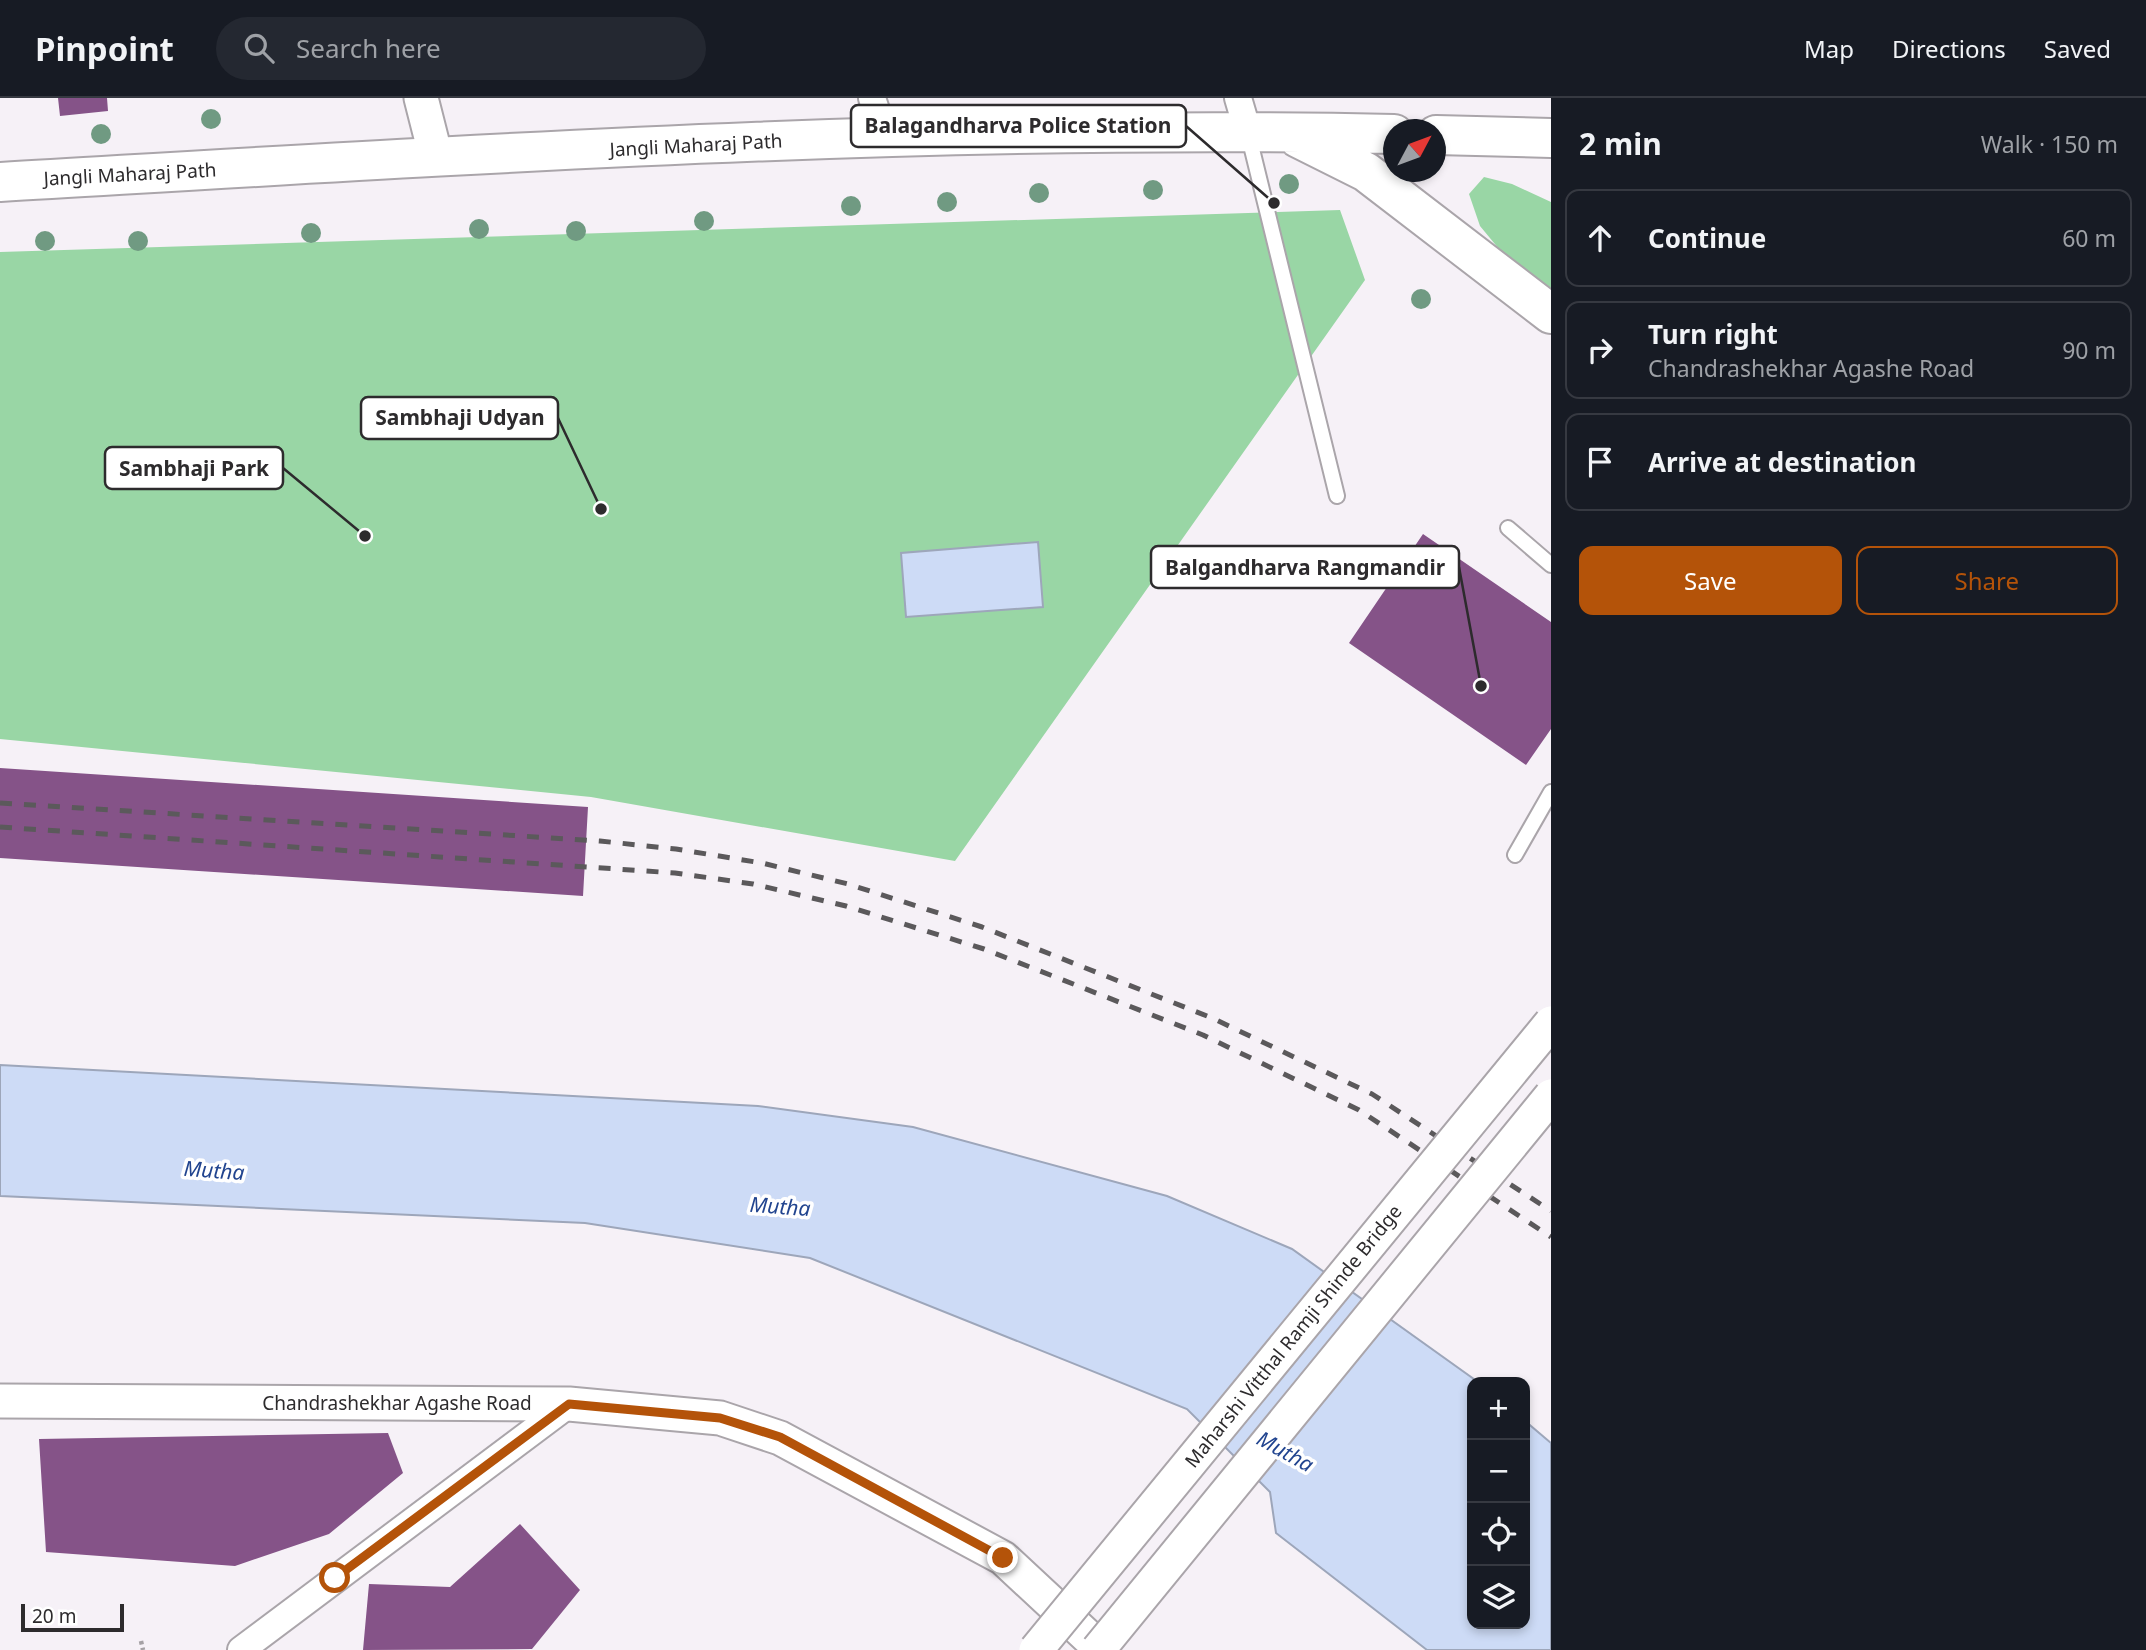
<!DOCTYPE html>
<html lang="en">
<head>
<meta charset="utf-8">
<style>
	:root { --surface:#171b24; --page:#242831; --text:#f1f3f6; --muted:#9ea1a6; --line:#363941; --accent:#b45309 }
	body { margin:0; font-family:"Noto Sans",sans-serif; background:var(--page); color:var(--text) }
	.controls { position:absolute; right:21px; bottom:21px; display:grid; overflow:hidden; border-radius:14px; box-shadow:0 4px 10px #0003 }
	.controls button { width:63px; height:63px; display:grid; place-items:center; padding:0; border:0; border-bottom:2px solid var(--line); background:var(--surface); color:var(--text); font:35px sans-serif }
	.compass { position:absolute; left:1383px; top:21px; width:63px; height:63px; border-radius:50%; background:var(--surface); box-shadow:0 4px 10px #0003; rotate:49deg }
	.scale { position:absolute; left:21px; bottom:18px; width:103px; box-sizing:border-box; padding-left:7px; border:4px solid #2d2b2d; border-top:0; font-size:19px; line-height:24px; white-space:nowrap; color:#2d2b2d; -webkit-text-stroke:5px #fff; paint-order:stroke }
	.stop { position:absolute; width:21px; height:21px; margin:-16px; border:5px solid #b45309; border-radius:50%; background:#fff }
	.stop.end { background:#b45309; border-color:#fff; box-shadow:0 2px 7px #0008 }
	.list { margin:0; padding:0; list-style:none }
	h2 { display:flex; justify-content:space-between; align-items:center; height:91px; margin:0; padding:0 28px; font-size:30px }
	h2 small { font-size:23px; font-weight:400; color:var(--muted) }
	.list li { display:grid; grid-template-columns:46px 1fr auto; gap:21px; align-items:center; box-sizing:border-box; height:98px; margin:0 14px 14px; padding:0 14px; border:2px solid var(--line); border-radius:14px }
	.list b { display:block; font-size:26px; white-space:nowrap }
	.list p { margin:0; font-size:23px; white-space:nowrap; color:var(--muted) }
	.list em { font-size:23px; font-style:normal; color:var(--muted) }
	.actions { display:flex; gap:14px; padding:21px 28px }
	.actions a { flex:1; padding:16px 0; border:2px solid var(--accent); border-radius:14px; text-align:center; font-size:24px; color:var(--accent) }
	.actions .main { background:var(--accent); color:#fff }
	.icon { flex:none; width:38px; height:38px; fill:none; stroke:currentColor; stroke-width:2; stroke-linecap:round; stroke-linejoin:round }
	.map { position:relative; flex:none; width:1551px; height:1552px; overflow:hidden }
	header { display:flex; align-items:center; gap:42px; box-sizing:border-box; height:98px; padding:0 35px; background:var(--surface); border-bottom:2px solid var(--line) }
	header strong { font-size:33px }
	nav { display:flex; gap:38px; margin-inline-start:auto; font-size:24px }
	.search { width:490px; height:63px; background:var(--page); display:flex; align-items:center; gap:18px; box-sizing:border-box; padding:0 24px; border-radius:38px; color:var(--muted); font-size:26px }
	main { display:flex }
	aside { flex:1; background:var(--surface) }
	.map>svg:first-child { display:block }
	.green { fill:#99d6a5 }
	.water { fill:#cddbf6; stroke:#9da6ba; stroke-width:2 }
	.building { fill:#855388 }
	.lines { fill:none; stroke-linecap:round; stroke-linejoin:round }
	.service-casing { stroke:#aaa5aa; stroke-width:18 }
	.minor-casing { stroke:#aaa5aa; stroke-width:30 }
	.tertiary-casing { stroke:#aaa5aa; stroke-width:37 }
	.primary-casing { stroke:#aaa5aa; stroke-width:42 }
	.path { stroke:#a5a1a5; stroke-width:4.5; stroke-dasharray:3.5 3.5; stroke-linecap:butt }
	.service { stroke:#fff; stroke-width:14 }
	.minor { stroke:#fff; stroke-width:26 }
	.tertiary { stroke:#fff; stroke-width:33 }
	.primary { stroke:#fff; stroke-width:38 }
	.rail { stroke:#5b595b; stroke-width:5; stroke-dasharray:12 12; stroke-linecap:butt }
	.tertiary-bridge-casing { stroke:#aaa5aa; stroke-width:37; stroke-linecap:butt }
	.tertiary-bridge { stroke:#fff; stroke-width:33 }
	.tree { fill:#709a82 }
	.route { stroke:#b45309; stroke-width:9 }
	.labels { text-anchor:middle; stroke-width:7; stroke-linejoin:round; paint-order:stroke }
	.street-label { font-size:19px; fill:#2d2b2d; stroke:#fff }
	.water-label { font-size:21px; font-style:italic; fill:#21448f; stroke:#fff }
	.leader { fill:none; stroke:#2d2b2d; stroke-width:2.5 }
	.callout-dot { fill:#2d2b2d; stroke:#fff; stroke-width:2.5 }
	.callout { fill:#fff; stroke:#2d2b2d; stroke-width:2.5 }
	.callout-label { font-size:21px; text-anchor:middle; font-weight:bold; fill:#2d2b2d }
</style>
</head>
<body>
<header>
<strong>Pinpoint</strong>
<div class="search"><svg class="icon" aria-label="search" viewBox="0 0 24 24"><circle cx="10" cy="10" r="6"/><path d="M15 15l6 6"/></svg>Search here</div>
<nav><a>Map</a><a>Directions</a><a>Saved</a></nav>
</header>
<main>
<div class="map">
<svg width="1551" height="1552" viewBox="0 0 1551 1552">
	<rect width="100%" height="100%" fill="#f6f1f7"/>
	<path class="green" d="M1484 79 1512 86 1551 104V200L1518 174 1480 128 1469 96Z
		M1340 112 1365 182 955 763 591 699 0 641V154Z"/>
	<path class="water" d="M1038 444 1043 509 906 519 901 455Z
		M0 967 758 1008 913 1029 1167 1098 1292 1151 1478 1284H1472V1526H1525V1323L1551 1345V1552H1427L1276 1435 1270 1394 1187 1311 810 1160 585 1125 0 1098Z"/>
	<path class="building" d="M58 0H107L108 13 60 18Z
		M1423 436 1551 524V631L1526 667 1349 545Z
		M0 670 588 709 583 798 0 760Z
		M388 1335 403 1375 329 1436 235 1468 46 1454 39 1341Z
		M520 1426 580 1492 532 1551 363 1552 369 1486 450 1489Z"/>
	<g class="lines">
		<defs>
			<path id="service" d="M1248 35 1337 398
				M1508 430 1551 467
				M1515 757 1551 694"/>
			<path id="minor" d="M872 0 885 39
				M1238 0 1248 34
				M241 1552 569 1306"/>
			<path id="tertiary" d="M421 0 436 59
				M0 1303 569 1306 720 1320 780 1340 1003 1460 1102 1552"/>
			<path id="primary" d="M1436 37 1551 40
				M1298 40 1366 74 1551 216
				M0 84C464 57 929 26 1394 36"/>
		</defs>
		<use href="#service" class="service-casing"/>
		<use href="#minor" class="minor-casing"/>
		<use href="#tertiary" class="tertiary-casing"/>
		<use href="#primary" class="primary-casing"/>
		<path class="path" d="M141 1543 143 1552"/>
		<use href="#service" class="service"/>
		<use href="#minor" class="minor"/>
		<use href="#tertiary" class="tertiary"/>
		<use href="#primary" class="primary"/>
		<path class="rail" d="M0 705 600 743 676 751 762 765 848 786 982 829 1212 920 1372 996 1551 1113
			M0 729 675 775 753 786 846 808 984 851 1203 937 1359 1012 1551 1139"/>
		<defs>
			<path id="tertiary-bridge" d="M1036 1552 1551 925
				M1098 1552 1551 998"/>
		</defs>
		<use href="#tertiary-bridge" class="tertiary-bridge-casing"/>
		<use href="#tertiary-bridge" class="tertiary-bridge"/>
	</g>
	<g class="tree">
		<circle cx="211" cy="21" r="10"/>
		<circle cx="101" cy="36" r="10"/>
		<circle cx="1289" cy="86" r="10"/>
		<circle cx="1153" cy="92" r="10"/>
		<circle cx="1039" cy="95" r="10"/>
		<circle cx="947" cy="104" r="10"/>
		<circle cx="851" cy="108" r="10"/>
		<circle cx="704" cy="123" r="10"/>
		<circle cx="479" cy="131" r="10"/>
		<circle cx="576" cy="133" r="10"/>
		<circle cx="311" cy="135" r="10"/>
		<circle cx="45" cy="143" r="10"/>
		<circle cx="138" cy="143" r="10"/>
		<circle cx="1421" cy="201" r="10"/>
	</g>
	<g class="lines">
		<path class="route" d="M335 1480 569 1306 720 1320 780 1339 1003 1460"/>
	</g>
	<g class="labels">
		<g class="street-label">
			<text transform="translate(696 47) rotate(-3)" y="7">Jangli Maharaj Path</text>
			<text transform="translate(130 76) rotate(-3)" y="7">Jangli Maharaj Path</text>
			<text transform="translate(1293 1238) rotate(-51)" y="7">Maharshi Vitthal Ramji Shinde Bridge</text>
			<text x="397" y="1312">Chandrashekhar Agashe Road</text>
		</g>
		<g class="water-label">
			<text transform="translate(214 1073) rotate(4)" y="7">Mutha</text>
			<text transform="translate(780 1109) rotate(4)" y="7">Mutha</text>
			<text transform="translate(1285 1354) rotate(29)" y="7">Mutha</text>
		</g>
	</g>
	<path class="leader" d="M1274 105L1186 28M601 411L558 320M365 438L283 370M1481 588L1459 469"/>
	<g class="callout-dot">
		<circle cx="1274" cy="105" r="7"/>
		<circle cx="601" cy="411" r="7"/>
		<circle cx="365" cy="438" r="7"/>
		<circle cx="1481" cy="588" r="7"/>
	</g>
	<g class="callout">
		<rect x="851" y="7" width="335" height="42" rx="7"/>
		<rect x="361" y="299" width="197" height="42" rx="7"/>
		<rect x="105" y="349" width="178" height="42" rx="7"/>
		<rect x="1151" y="448" width="308" height="42" rx="7"/>
	</g>
	<g class="callout-label">
		<text x="1018" y="35">Balagandharva Police Station</text>
		<text x="460" y="327">Sambhaji Udyan</text>
		<text x="194" y="378">Sambhaji Park</text>
		<text x="1305" y="477">Balgandharva Rangmandir</text>
	</g>
</svg>
<div class="controls">
<button>+</button>
<button>−</button>
<button><svg class="icon" aria-label="locate" viewBox="0 0 24 24"><circle cx="12" cy="12" r="6"/><path d="M12 2v4M12 18v4M2 12h4M18 12h4"/></svg></button>
<button><svg class="icon" aria-label="layers" viewBox="0 0 24 24"><path d="M12 4l9 5-9 5-9-5zM3 14l9 5 9-5"/></svg></button>
</div>
<svg class="compass" viewBox="-18 -18 36 36"><path d="M0-13l5 13h-10z" fill="#e53935"/><path d="M0 13l5-13h-10z" fill="#9ea1a6"/></svg>
<div class="scale">20 m</div>
<div class="stop" style="left:335px;top:1480px"></div>
<div class="stop end" style="left:1003px;top:1460px"></div>
</div>
<aside>
<h2>2 min<small>Walk · 150 m</small></h2>
<ul class="list">
<li><svg class="icon" aria-label="ahead" viewBox="0 0 24 24"><path d="M12 20V5M6 11l6-6 6 6"/></svg><div><b>Continue</b></div><em>60 m</em></li>
<li><svg class="icon" aria-label="right" viewBox="0 0 24 24"><path d="M7 20v-9h11M14 6l5 5-5 5"/></svg><div><b>Turn right</b><p>Chandrashekhar Agashe Road</p></div><em>90 m</em></li>
<li><svg class="icon" aria-label="arrive" viewBox="0 0 24 24"><path d="M6 21V4h12l-3 4 3 4H6"/></svg><div><b>Arrive at destination</b></div></li>
</ul>
<div class="actions"><a class="main">Save</a><a>Share</a></div>
</aside>
</main>
</body>
</html>
